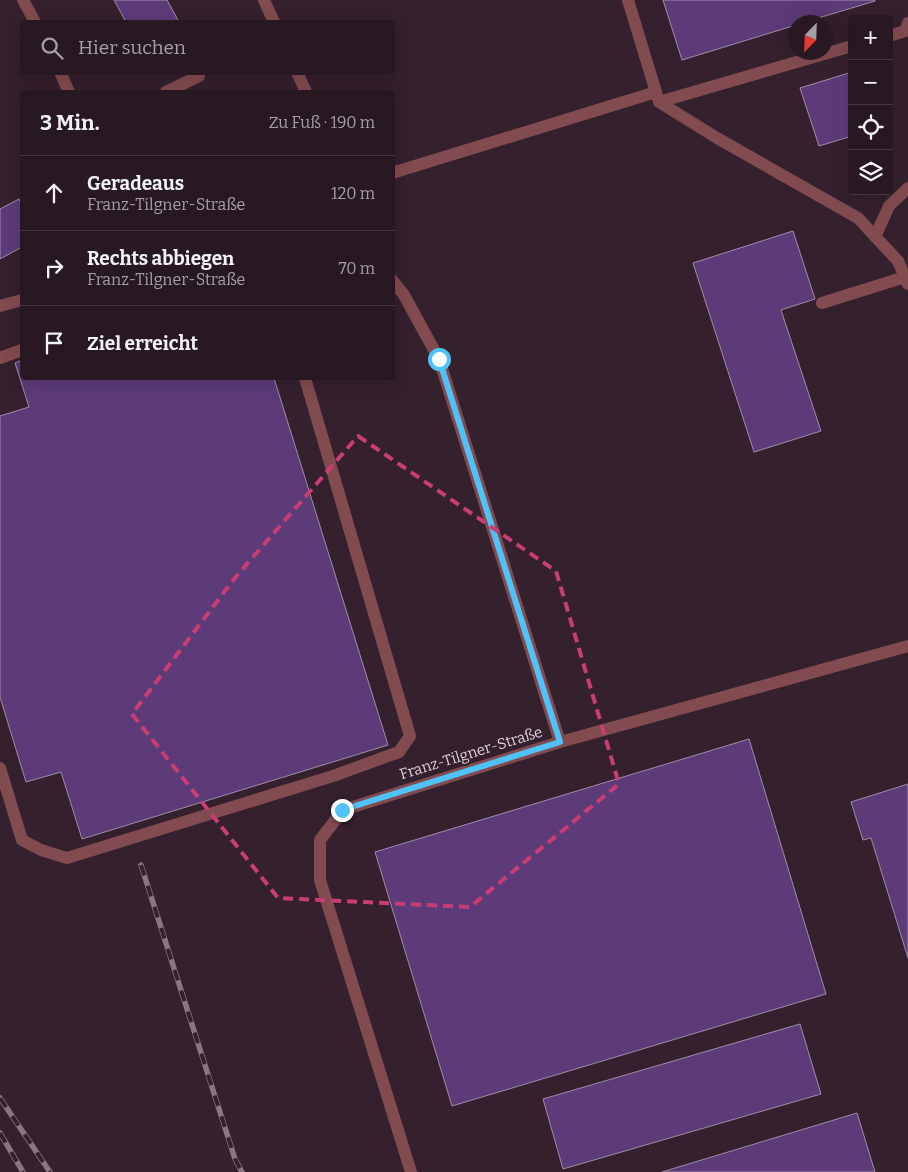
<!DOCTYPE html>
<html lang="de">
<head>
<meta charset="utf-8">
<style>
	:root { --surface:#281822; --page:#30212a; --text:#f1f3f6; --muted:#a5a0a5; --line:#443740 }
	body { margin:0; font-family:Bitter,serif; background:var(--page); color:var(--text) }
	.controls { position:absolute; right:15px; top:15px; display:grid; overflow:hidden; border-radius:5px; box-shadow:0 5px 20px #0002 }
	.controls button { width:45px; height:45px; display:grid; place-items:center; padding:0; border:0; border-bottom:1px solid var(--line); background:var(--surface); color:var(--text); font:25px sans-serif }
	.compass { position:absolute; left:788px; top:15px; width:45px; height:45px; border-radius:50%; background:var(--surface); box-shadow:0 5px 20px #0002; rotate:203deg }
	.stop { position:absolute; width:15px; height:15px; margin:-11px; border:4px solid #4fc3f7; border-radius:50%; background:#fff }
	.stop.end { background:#4fc3f7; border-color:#fff; box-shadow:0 1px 5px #0008 }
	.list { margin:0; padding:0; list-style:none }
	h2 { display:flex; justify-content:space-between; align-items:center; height:65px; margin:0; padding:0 20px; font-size:21px }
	h2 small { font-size:16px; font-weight:400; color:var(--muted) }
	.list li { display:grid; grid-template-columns:32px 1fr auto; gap:15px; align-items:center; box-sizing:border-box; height:75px; padding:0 20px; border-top:1px solid var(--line) }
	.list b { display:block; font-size:19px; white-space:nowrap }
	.list p { margin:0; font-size:16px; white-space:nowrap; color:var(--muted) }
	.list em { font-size:16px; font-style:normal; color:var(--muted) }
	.icon { flex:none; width:28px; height:28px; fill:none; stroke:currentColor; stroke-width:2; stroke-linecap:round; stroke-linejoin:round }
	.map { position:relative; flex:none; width:908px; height:1172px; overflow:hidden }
	.search { position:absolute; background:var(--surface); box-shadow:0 5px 20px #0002; left:20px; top:20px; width:375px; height:55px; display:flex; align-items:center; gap:12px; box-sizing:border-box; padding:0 18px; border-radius:5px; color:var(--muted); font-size:19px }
	.panel { position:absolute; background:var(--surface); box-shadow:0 5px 20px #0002; left:20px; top:90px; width:375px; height:290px; border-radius:5px }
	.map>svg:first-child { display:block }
	.building { fill:#5d3b79; stroke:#9c8fa9 }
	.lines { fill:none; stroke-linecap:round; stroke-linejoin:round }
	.minor { stroke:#814b4f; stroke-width:12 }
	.rail-casing { stroke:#887681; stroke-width:5.5 }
	.rail { stroke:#35202d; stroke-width:4; stroke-dasharray:11; stroke-linecap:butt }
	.route { stroke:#4fc3f7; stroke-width:6 }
	.marked { fill:none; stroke:#c83d74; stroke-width:4; stroke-dasharray:10 6; stroke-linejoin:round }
	.labels { text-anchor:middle; stroke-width:4.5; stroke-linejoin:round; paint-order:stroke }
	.street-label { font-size:15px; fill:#dfd0d9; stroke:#35202d }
</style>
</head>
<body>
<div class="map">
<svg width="908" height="1172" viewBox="0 0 908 1172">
	<rect width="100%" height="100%" fill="#35202d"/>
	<path class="building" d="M114 0H167L179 22H126Z
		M663 0H875V1L805 22H796V25L682 60Z
		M852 72V136L819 146 800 88Z
		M19 199 22 206V247L0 259V209Z
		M793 231 815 299 781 310 821 431 754 452 693 263Z
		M22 360V378H274L388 745 82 839 61 772 26 782 0 697V416L29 407 15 363Z
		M749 739 826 994 452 1106 375 852Z
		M908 784V958L871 838 863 840 851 802Z
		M800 1024 821 1094 563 1169 543 1099Z
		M857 1113 875 1172H662Z"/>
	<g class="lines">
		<path class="minor" d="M23 0 35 22
			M264 0 274 22
			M628 0 659 102 717 138 858 218 898 261 908 284
			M889 36 905 31 908 23
			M60 72 69 92
			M297 72 306 92
			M166 92 199 76
			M659 102 852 46
			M392 173 656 92
			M875 237 889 206 908 188
			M392 280 404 295 439 359 560 742 343 810 320 840V880L411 1172
			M822 303 905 277
			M0 306 22 300
			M0 358 22 350
			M560 742 908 646
			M0 768 22 840 41 850 67 858 333 776 399 752 410 736 305 378"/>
		<defs>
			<path id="rail" d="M141 865 235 1159 242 1172
				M0 1098 50 1172
				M0 1133 23 1172"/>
		</defs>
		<use href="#rail" class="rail-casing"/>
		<use href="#rail" class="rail"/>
	</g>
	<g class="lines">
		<path class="route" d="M342 810 560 742 439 359"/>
	</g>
	<path class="marked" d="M358 436 556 571 619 784 470 907 278 898 132 714 234 579Z"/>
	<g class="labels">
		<g class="street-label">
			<text transform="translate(471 753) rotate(-17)" y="5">Franz-Tilgner-Straße</text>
		</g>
	</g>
</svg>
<div class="controls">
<button>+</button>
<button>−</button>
<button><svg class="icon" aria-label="locate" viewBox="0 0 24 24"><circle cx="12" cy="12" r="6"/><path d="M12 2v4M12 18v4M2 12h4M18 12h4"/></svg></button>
<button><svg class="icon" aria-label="layers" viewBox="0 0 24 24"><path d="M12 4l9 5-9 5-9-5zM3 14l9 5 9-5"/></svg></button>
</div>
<svg class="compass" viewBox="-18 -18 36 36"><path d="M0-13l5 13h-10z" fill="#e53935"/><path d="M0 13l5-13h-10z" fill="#a5a0a5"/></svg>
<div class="stop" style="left:439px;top:359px"></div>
<div class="stop end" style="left:342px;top:810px"></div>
<div class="search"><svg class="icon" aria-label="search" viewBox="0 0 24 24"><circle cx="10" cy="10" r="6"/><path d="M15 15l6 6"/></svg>Hier suchen</div>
<section class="panel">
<h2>3 Min.<small>Zu Fuß · 190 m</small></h2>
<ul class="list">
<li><svg class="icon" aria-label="ahead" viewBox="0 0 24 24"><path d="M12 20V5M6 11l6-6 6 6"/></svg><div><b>Geradeaus</b><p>Franz-Tilgner-Straße</p></div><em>120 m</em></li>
<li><svg class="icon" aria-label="right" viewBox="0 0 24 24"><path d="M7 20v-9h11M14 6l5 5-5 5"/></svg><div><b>Rechts abbiegen</b><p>Franz-Tilgner-Straße</p></div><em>70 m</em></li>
<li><svg class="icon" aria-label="arrive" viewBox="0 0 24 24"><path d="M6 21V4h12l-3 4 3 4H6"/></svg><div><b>Ziel erreicht</b></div></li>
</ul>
</section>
</div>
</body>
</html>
